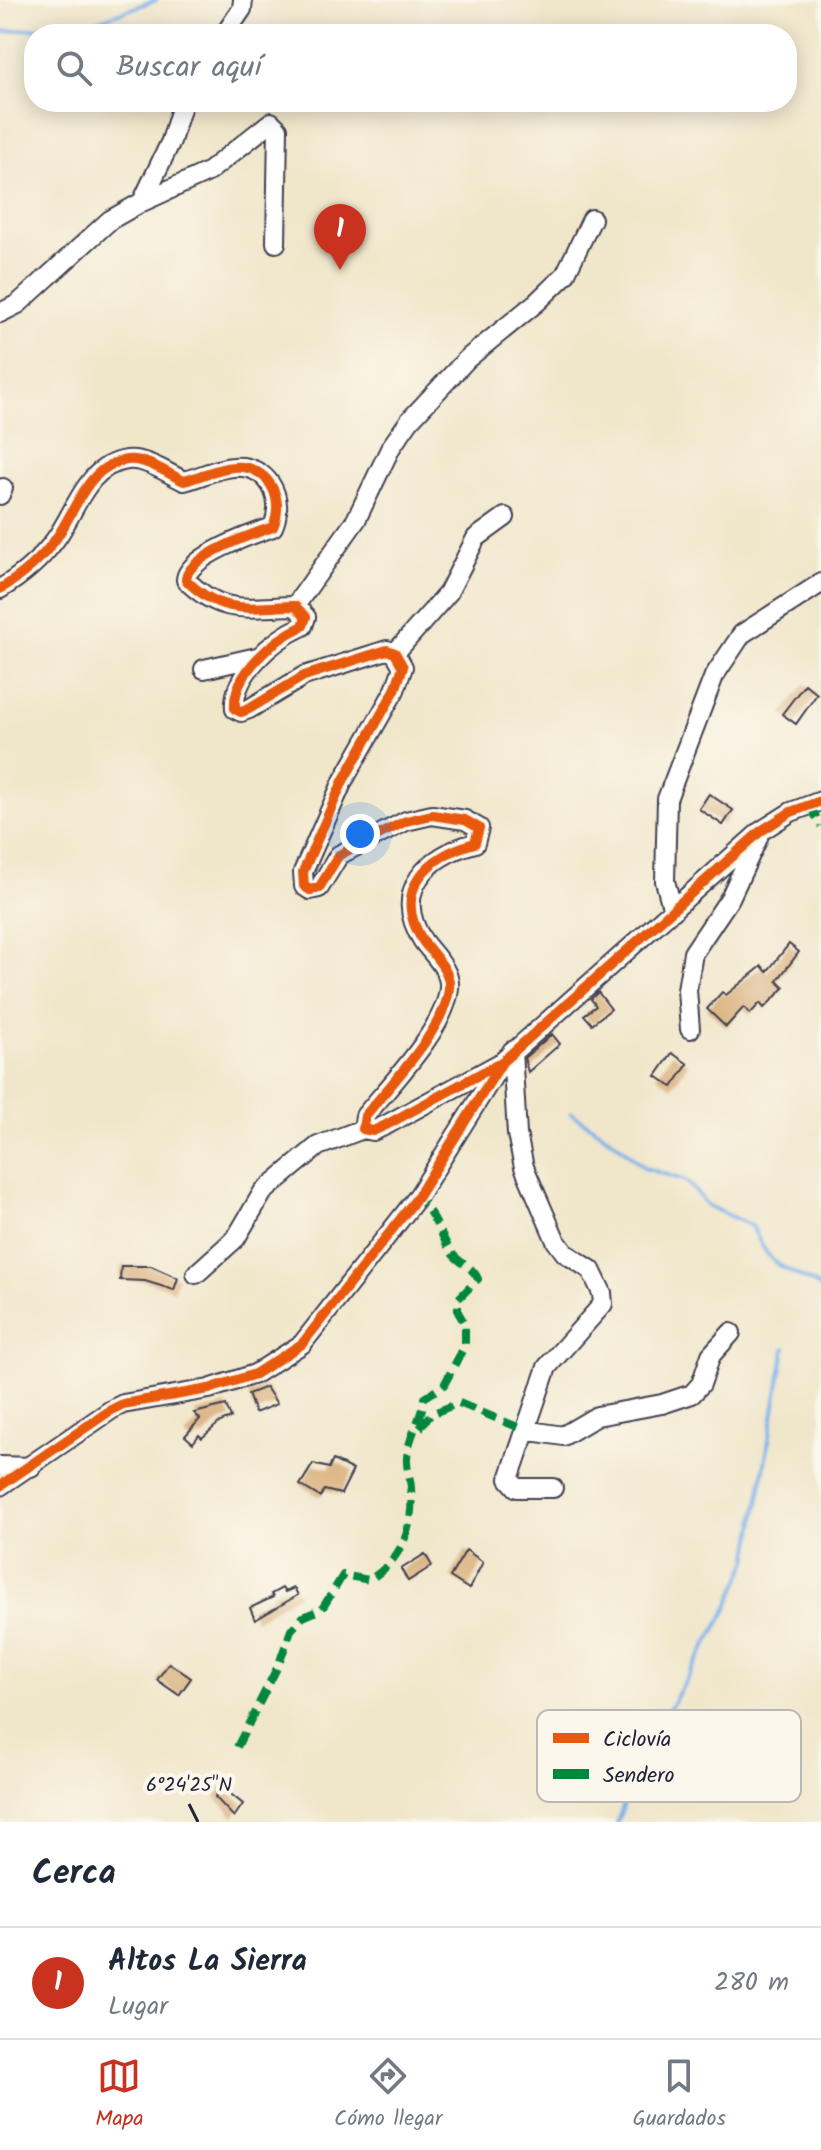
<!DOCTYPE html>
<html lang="es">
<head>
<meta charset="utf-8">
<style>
	:root { --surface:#fff; --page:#f6f6f7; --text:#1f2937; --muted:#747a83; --line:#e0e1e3; --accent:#c8321e }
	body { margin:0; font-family:Kalam,sans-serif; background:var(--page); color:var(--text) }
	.you { position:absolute; left:360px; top:834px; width:28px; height:28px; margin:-20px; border:6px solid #fff; border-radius:50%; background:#1a73e8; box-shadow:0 0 0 12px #1a73e833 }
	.badge { display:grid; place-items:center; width:52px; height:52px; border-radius:50%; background:var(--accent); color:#fff; font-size:26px; font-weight:700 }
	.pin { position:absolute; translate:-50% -66px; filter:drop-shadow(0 2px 4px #0008) }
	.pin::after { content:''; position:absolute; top:42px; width:28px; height:24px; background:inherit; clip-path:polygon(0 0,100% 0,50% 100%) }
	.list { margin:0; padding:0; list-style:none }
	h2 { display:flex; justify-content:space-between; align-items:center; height:104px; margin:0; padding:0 32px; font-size:34px }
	h2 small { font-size:26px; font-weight:400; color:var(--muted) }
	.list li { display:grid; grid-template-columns:52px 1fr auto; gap:24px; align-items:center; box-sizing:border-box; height:112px; padding:0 32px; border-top:2px solid var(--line) }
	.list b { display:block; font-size:30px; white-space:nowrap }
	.list p { margin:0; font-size:26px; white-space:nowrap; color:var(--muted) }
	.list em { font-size:26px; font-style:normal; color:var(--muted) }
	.icon { flex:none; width:44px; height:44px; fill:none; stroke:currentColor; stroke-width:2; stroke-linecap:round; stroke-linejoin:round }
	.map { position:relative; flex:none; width:821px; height:1822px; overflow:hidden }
	.search { position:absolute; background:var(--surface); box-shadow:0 4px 20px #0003; left:24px; right:24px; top:24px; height:88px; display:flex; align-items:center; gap:20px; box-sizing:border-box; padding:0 28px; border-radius:32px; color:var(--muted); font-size:30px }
	.sheet { height:216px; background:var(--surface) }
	nav { display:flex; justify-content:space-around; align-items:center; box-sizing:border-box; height:112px; border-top:2px solid var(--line); background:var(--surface); font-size:22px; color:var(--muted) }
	nav a { display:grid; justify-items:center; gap:4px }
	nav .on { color:var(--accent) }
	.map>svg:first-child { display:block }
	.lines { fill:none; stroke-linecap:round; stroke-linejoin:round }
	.stream { stroke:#7ab1e9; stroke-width:4 }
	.building { fill:#d9af7b }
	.minor-casing { stroke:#413f50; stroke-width:22 }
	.minor { stroke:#fff; stroke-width:18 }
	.quiet { stroke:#00873e; stroke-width:8; stroke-dasharray:16 8; stroke-linecap:butt }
	.cycleway-casing { stroke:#fbf7ec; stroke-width:15 }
	.cycleway { stroke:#e8590c; stroke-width:10 }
	.ticks { fill:none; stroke:#22223b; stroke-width:3 }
	.key { fill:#fbf7ec; stroke:#bab7b7; stroke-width:2 }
	.key-label { font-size:22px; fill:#22223b }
	.ticks-label { font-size:20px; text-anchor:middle; fill:#22223b; stroke:#fbf7ec; stroke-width:8; stroke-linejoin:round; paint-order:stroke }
</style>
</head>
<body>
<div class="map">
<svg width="821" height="1822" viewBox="0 0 821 1822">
	<rect width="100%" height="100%" fill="#fbf7ec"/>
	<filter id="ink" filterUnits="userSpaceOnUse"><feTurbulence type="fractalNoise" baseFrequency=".0125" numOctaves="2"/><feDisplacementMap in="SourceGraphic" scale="16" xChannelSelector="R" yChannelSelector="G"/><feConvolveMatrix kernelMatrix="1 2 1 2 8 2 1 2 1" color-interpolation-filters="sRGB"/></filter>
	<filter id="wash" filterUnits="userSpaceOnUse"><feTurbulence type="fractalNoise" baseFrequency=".006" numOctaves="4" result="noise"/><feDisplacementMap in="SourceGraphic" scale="32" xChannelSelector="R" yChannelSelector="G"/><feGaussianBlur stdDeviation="1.8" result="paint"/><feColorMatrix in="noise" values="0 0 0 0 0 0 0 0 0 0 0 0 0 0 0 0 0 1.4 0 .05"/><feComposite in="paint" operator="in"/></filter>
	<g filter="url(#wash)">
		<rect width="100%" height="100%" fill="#f0e6ca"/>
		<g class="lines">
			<path class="stream" d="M0 32 91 23 156 0
				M571 1113 616 1143 645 1168 686 1181 708 1206 752 1226C773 1274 782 1263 821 1288
				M617 1822 644 1753 726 1611 748 1561 785 1348"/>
		</g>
		<g id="blocks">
			<path class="building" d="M805 684 817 694 796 724 782 714Z
				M709 794 733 810 723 825 699 809Z
				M789 944 799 952 777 981 784 988 764 1008 760 1003 750 1014 744 1007 726 1027 707 1009 722 992 726 995 762 966 767 972Z
				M598 992 611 1009 592 1024 584 1015 596 1006 591 999Z
				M552 1034 560 1044 528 1072 524 1058Z
				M672 1053 688 1064 672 1087 656 1076Z
				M121 1266H151L178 1278 174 1290 145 1281 120 1280Z
				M266 1387 277 1404 255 1413 248 1394Z
				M226 1405 231 1418 220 1422 202 1438 199 1435 193 1443 185 1436 200 1419 194 1413Z
				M333 1460 353 1470 341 1494 324 1490 320 1497 300 1485 313 1464 329 1468Z
				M466 1550 483 1562 469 1589 450 1577Z
				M425 1554 432 1566 408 1581 401 1569Z
				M282 1588 285 1592 294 1588 298 1595 255 1620 250 1608 273 1597 271 1594Z
				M169 1663 191 1678 179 1695 157 1680Z
				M222 1787 243 1804 234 1817 215 1797Z"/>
		</g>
	</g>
	<g filter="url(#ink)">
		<use href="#blocks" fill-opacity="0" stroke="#413f50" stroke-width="2"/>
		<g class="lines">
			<defs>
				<path id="minor" d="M225 34 242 9 243 0
					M142 202 208 172 271 122 278 129 276 243
					M0 313 18 304 110 220 142 202 171 141 183 102
					M0 495 3 488
					M0 589C20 577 41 559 55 540 76 512 86 465 127 460 146 458 167 473 184 481 200 477 217 468 233 467 267 464 286 497 273 527 252 534 186 557 186 580 222 616 248 607 295 606L306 617 303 626C274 639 232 674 235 709L241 712 249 709 304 676 387 650 395 653 403 667 395 690 343 781 303 872 304 886 310 890 319 888 339 855 406 821 432 815 465 820 479 828 475 843C429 855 390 890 423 941 433 955 451 970 449 988 446 1028 390 1085 365 1116L363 1129 373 1131 386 1125 502 1062
					M295 606 356 520 391 447 410 420 467 359 537 302 565 275 592 219
					M395 653 448 593 476 538 505 517
					M204 669 257 657
					M673 911 665 881 667 799 714 676 742 634 821 583
					M690 1029 687 990 693 953 730 898 758 838
					M512 1051 517 1134 524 1167 556 1241 565 1253 591 1270 602 1293 603 1304 547 1367 509 1479 517 1488H553
					M196 1274 236 1238 263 1192 318 1146 363 1129
					M525 1430 563 1436 597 1416 662 1404 692 1394 701 1384 711 1355 731 1333
					M0 1466 31 1467
					M0 1486 111 1410 123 1404 209 1389 255 1374 302 1344 417 1198 502 1062 761 831 791 812 821 801"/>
			</defs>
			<use href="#minor" class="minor-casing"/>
			<use href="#minor" class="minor"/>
			<path class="quiet" d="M809 804 821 826
				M420 1428 431 1414 459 1403 525 1430
				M237 1747 279 1664 291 1630 303 1617 322 1609 343 1575 369 1580C402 1560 414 1528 411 1489 411 1479 406 1468 407 1458 408 1437 422 1419 424 1398L444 1385 465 1345V1324L458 1312V1299L478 1279C472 1265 459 1264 451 1252 441 1236 433 1210 417 1198"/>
			<defs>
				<path id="cycleway" d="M0 589C20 577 41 559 55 540 76 512 86 465 127 460 146 458 167 473 184 481 200 477 217 468 233 467 267 464 286 497 273 527 252 534 186 557 186 580 222 616 248 607 295 606L306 617 303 626C274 639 232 674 235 709L241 712 249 709 304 676 387 650 395 653 403 667 395 690 343 781 303 872 304 886 310 890 319 888 339 855 406 821 432 815 465 820 479 828 475 843C429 855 390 890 423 941 433 955 451 970 449 988 446 1028 390 1085 365 1116L363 1129 373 1131 386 1125 502 1062
					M0 1486 111 1410 123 1404 209 1389 255 1374 302 1344 417 1198 502 1062 761 831 791 812 821 801"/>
			</defs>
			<use href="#cycleway" class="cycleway-casing"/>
			<use href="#cycleway" class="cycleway"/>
		</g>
	</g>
	<path class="ticks" d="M189 1804 198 1822"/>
	<rect x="537" y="1710" width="264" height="92" rx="12" class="key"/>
	<rect x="553" y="1733" width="36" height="10" fill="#e8590c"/>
	<rect x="553" y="1769" width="36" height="10" fill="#00873e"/>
	<g class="key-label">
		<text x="603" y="1746">Ciclovía</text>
		<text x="603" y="1782">Sendero</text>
	</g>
	<g class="ticks-label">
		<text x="189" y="1791">6°24'25"N</text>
	</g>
</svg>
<div class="you"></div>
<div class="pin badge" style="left:340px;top:270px">1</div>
<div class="search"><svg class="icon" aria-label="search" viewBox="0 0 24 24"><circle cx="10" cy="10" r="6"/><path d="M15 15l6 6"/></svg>Buscar aquí</div>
</div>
<section class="sheet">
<h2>Cerca<small></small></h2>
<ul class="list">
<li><span class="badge">1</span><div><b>Altos La Sierra</b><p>Lugar</p></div><em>280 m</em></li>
</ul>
</section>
<nav>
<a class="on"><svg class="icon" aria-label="map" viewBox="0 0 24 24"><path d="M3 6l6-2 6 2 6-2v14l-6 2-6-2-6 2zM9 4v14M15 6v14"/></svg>Mapa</a>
<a><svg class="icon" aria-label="directions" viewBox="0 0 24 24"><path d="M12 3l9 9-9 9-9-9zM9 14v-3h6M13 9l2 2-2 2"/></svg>Cómo llegar</a>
<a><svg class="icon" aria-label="saved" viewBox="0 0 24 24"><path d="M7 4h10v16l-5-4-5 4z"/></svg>Guardados</a>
</nav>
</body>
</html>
